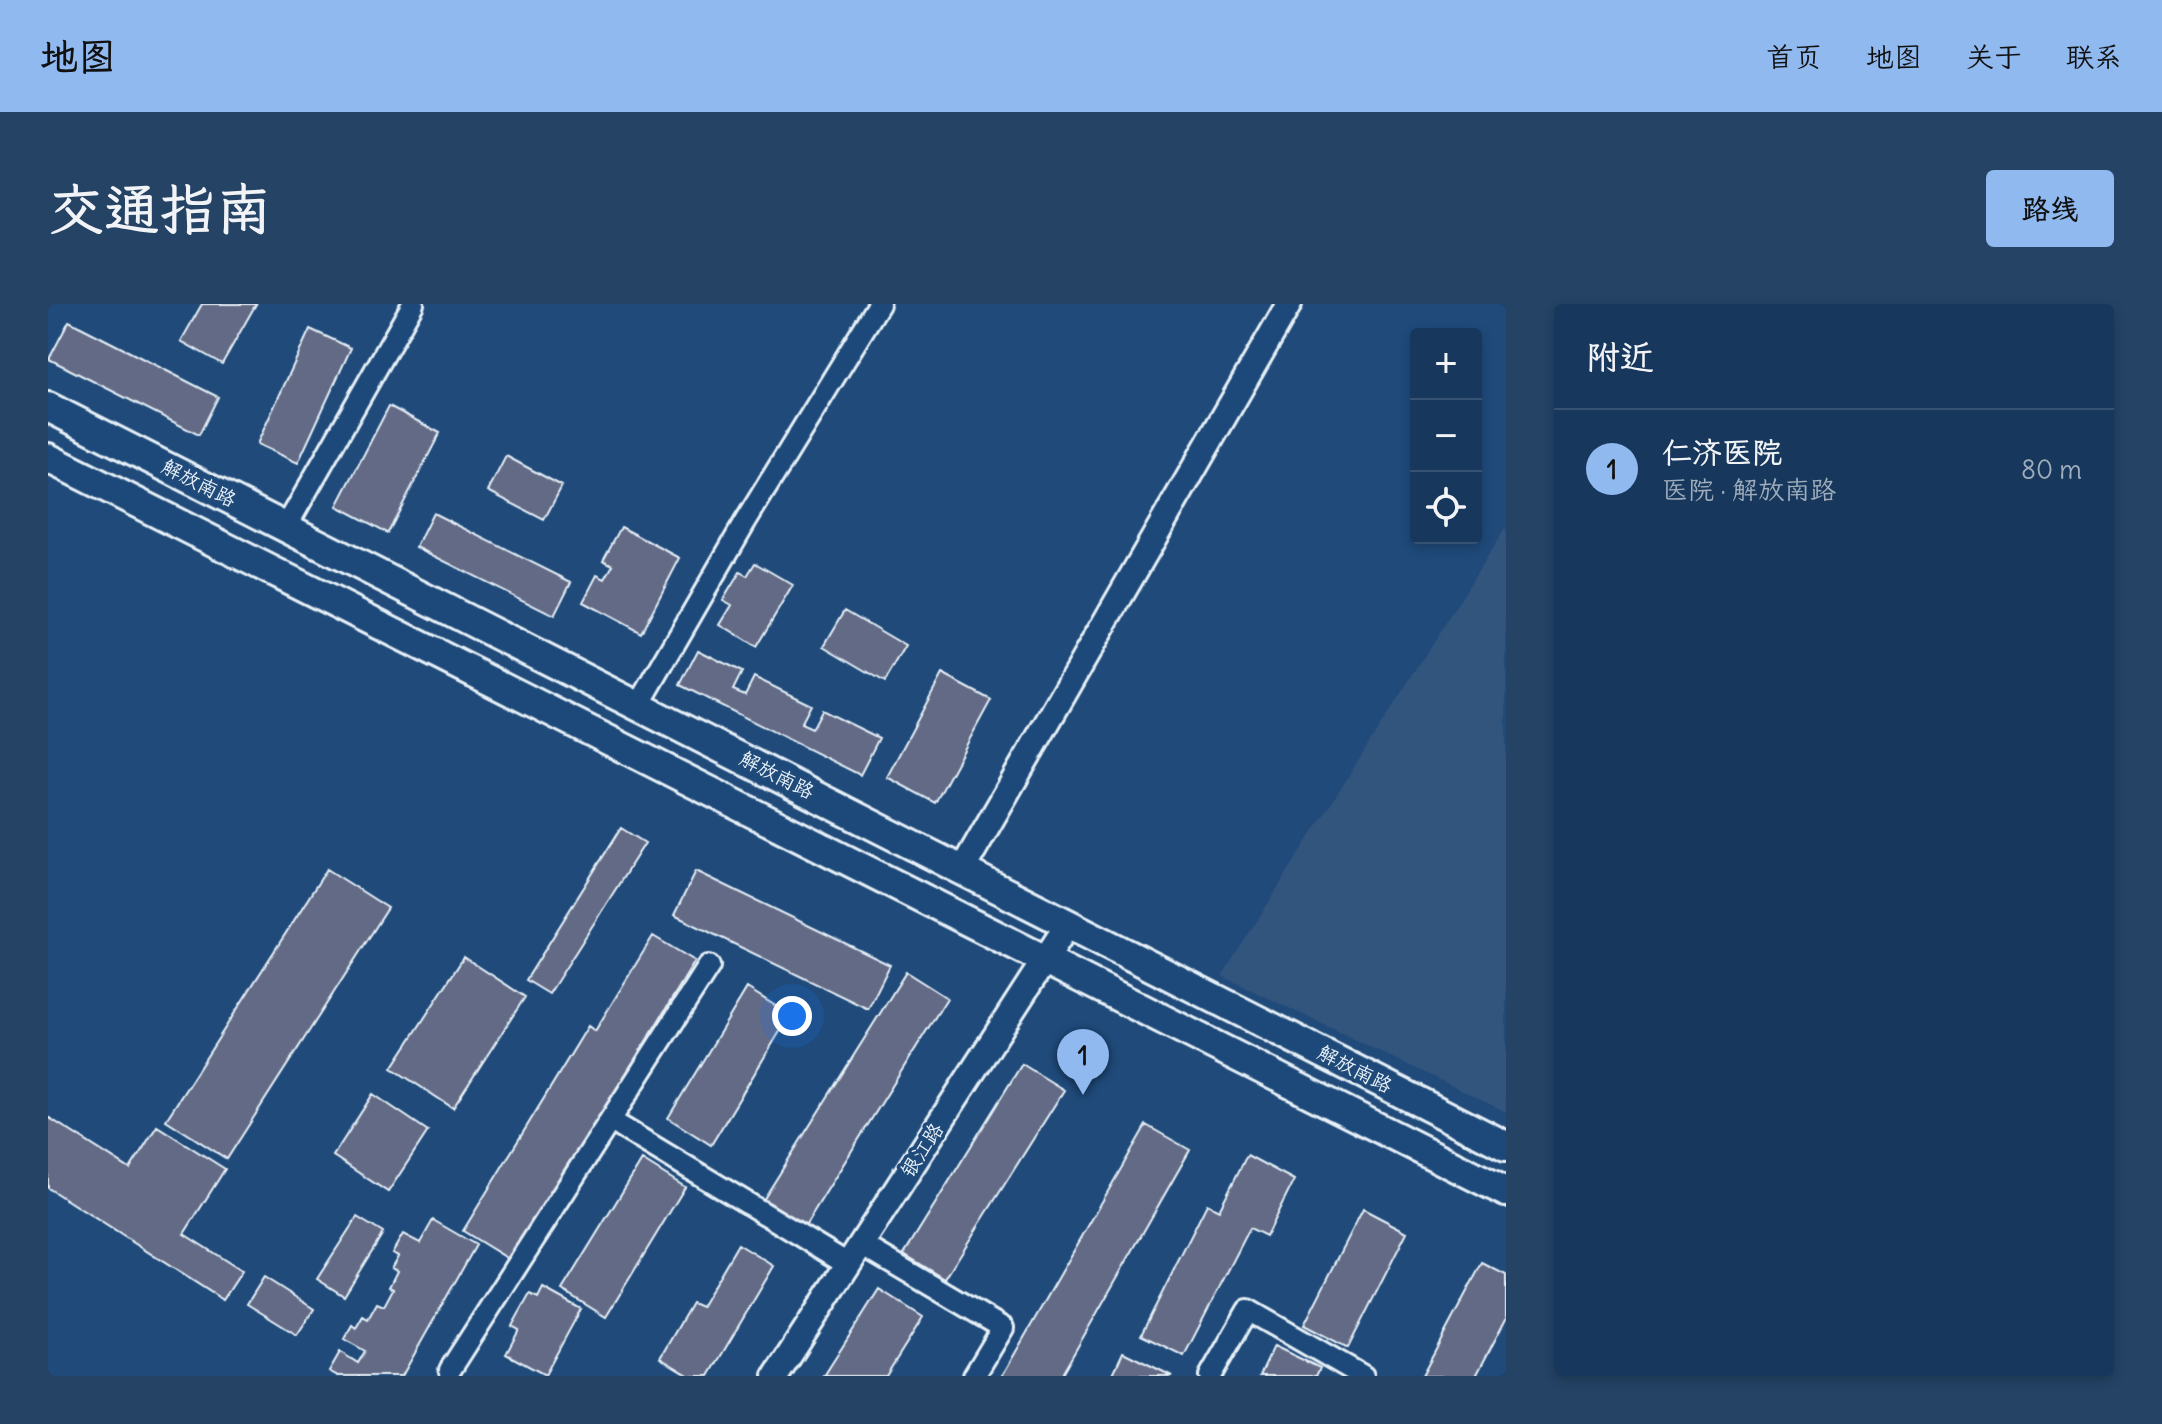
<!DOCTYPE html>
<html lang="zh">
<head>
<meta charset="utf-8">
<style>
	:root { --surface:#17385c; --page:#244365; --text:#f1f3f6; --muted:#9eacbb; --line:#365272; --accent:#90b9f0 }
	body { margin:0; font-family:Delius,"LXGW WenKai TC",sans-serif; background:var(--page); color:var(--text) }
	.controls { position:absolute; right:24px; top:24px; display:grid; overflow:hidden; border-radius:8px; box-shadow:0 4px 12px #0003 }
	.controls button { width:72px; height:72px; display:grid; place-items:center; padding:0; border:0; border-bottom:2px solid var(--line); background:var(--surface); color:var(--text); font:40px sans-serif }
	.you { position:absolute; left:744px; top:712px; width:28px; height:28px; margin:-20px; border:6px solid #fff; border-radius:50%; background:#1a73e8; box-shadow:0 0 0 12px #1a73e833 }
	.badge { display:grid; place-items:center; width:52px; height:52px; border-radius:50%; background:var(--accent); color:#111; font-size:26px; font-weight:700 }
	.pin { position:absolute; translate:-50% -66px; filter:drop-shadow(0 2px 4px #0008) }
	.pin::after { content:''; position:absolute; top:42px; width:28px; height:24px; background:inherit; clip-path:polygon(0 0,100% 0,50% 100%) }
	.list { margin:0; padding:0; list-style:none }
	h2 { display:flex; justify-content:space-between; align-items:center; height:104px; margin:0; padding:0 32px; font-size:34px }
	h2 small { font-size:26px; font-weight:400; color:var(--muted) }
	.list li { display:grid; grid-template-columns:52px 1fr auto; gap:24px; align-items:center; box-sizing:border-box; height:120px; padding:0 32px; border-top:2px solid var(--line) }
	.list b { display:block; font-size:30px; white-space:nowrap }
	.list p { margin:0; font-size:26px; white-space:nowrap; color:var(--muted) }
	.list em { font-size:26px; font-style:normal; color:var(--muted) }
	.icon { flex:none; width:44px; height:44px; fill:none; stroke:currentColor; stroke-width:2; stroke-linecap:round; stroke-linejoin:round }
	.map { position:relative; flex:none; width:1458px; height:1072px; overflow:hidden; border-radius:8px }
	header { display:flex; align-items:center; gap:48px; box-sizing:border-box; height:112px; padding:0 40px; background:var(--accent); color:#111 }
	header strong { font-size:38px }
	nav { display:flex; gap:44px; margin-inline-start:auto; font-size:28px }
	.intro { display:flex; align-items:center; justify-content:space-between; box-sizing:border-box; height:192px; padding:0 48px }
	h1 { margin:0; font-size:56px }
	.button { padding:20px 36px; border-radius:8px; background:var(--accent); color:#111; font-size:28px; font-weight:700 }
	main { display:flex; gap:48px; padding:0 48px }
	aside { flex:1; background:var(--surface); border-radius:8px; box-shadow:0 4px 12px #0003 }
	.map>svg:first-child { display:block }
	.built { fill:#33547e }
	.building { fill:#626a86; stroke:#e8f1f8; stroke-width:2 }
	.lines { fill:none; stroke-linecap:round; stroke-linejoin:round }
	.minor-casing { stroke:#e8f1f8; stroke-width:26 }
	.tertiary-casing { stroke:#e8f1f8; stroke-width:30 }
	.secondary-casing { stroke:#e8f1f8; stroke-width:34 }
	.minor { stroke:#1f4a7a; stroke-width:20 }
	.tertiary { stroke:#1f4a7a; stroke-width:24 }
	.secondary { stroke:#1f4a7a; stroke-width:28 }
	.labels { text-anchor:middle; stroke-width:7; stroke-linejoin:round; paint-order:stroke }
	.street-label { font-size:20px; fill:#e8f1f8; stroke:#1f4a7a }
</style>
</head>
<body>
<header>
<strong>地图</strong>
<nav><a>首页</a><a>地图</a><a>关于</a><a>联系</a></nav>
</header>
<div class="intro"><h1>交通指南</h1><a class="button">路线</a></div>
<main>
<div class="map">
<svg width="1458" height="1072" viewBox="0 0 1458 1072">
	<rect width="100%" height="100%" fill="#1f4a7a"/>
	<filter id="ink" filterUnits="userSpaceOnUse"><feTurbulence type="fractalNoise" baseFrequency=".0125" numOctaves="2"/><feDisplacementMap in="SourceGraphic" scale="16" xChannelSelector="R" yChannelSelector="G"/><feConvolveMatrix kernelMatrix="1 2 1 2 8 2 1 2 1" color-interpolation-filters="sRGB"/></filter>
	<g filter="url(#ink)">
		<path class="built" d="M1458 223V808L1174 672Z"/>
		<path class="building" d="M154 0H208L174 60 133 37Z
			M21 17 170 93 151 131 1 55Z
			M262 25 303 44 250 159 209 140Z
			M341 102 392 129 340 229 289 202Z
			M458 152 514 182 496 216 440 187Z
			M385 209 523 278 506 312 368 243Z
			M573 223 632 254 593 329 535 298 549 271 557 275 565 261 555 256Z
			M707 259 745 281 708 343 672 321 684 301 675 296 692 268 699 272Z
			M797 306 858 342 837 378 776 342Z
			M650 346 694 368 685 386 697 391 706 373 763 401 753 420 764 425 774 406 831 434 812 471 632 381Z
			M894 370 943 396 887 499 839 473Z
			M573 524 597 539 501 690 478 676Z
			M279 565 340 604 179 855 118 816Z
			M648 567 842 661 820 705 626 611Z
			M605 632 647 657 464 957 415 927 540 722 547 727Z
			M416 653 477 693 405 804 344 764Z
			M858 668 899 694 753 928 712 901Z
			M699 684 742 711 663 841 620 814Z
			M974 760 1016 786 897 975 856 950Z
			M325 790 380 827 340 888 285 852Z
			M0 813 82 865 109 822 177 865 136 930 194 967 175 996 0 884Z
			M1098 821 1142 846 1013 1072H954Z
			M1199 851 1246 876 1218 932 1202 924 1136 1052 1093 1031 1159 900 1171 906Z
			M594 856 637 883 558 1013 514 986Z
			M1315 905 1359 928 1300 1044 1256 1021Z
			M309 913 335 929 296 992 269 975Z
			M385 916 428 941 354 1072H290L281 1067 292 1048 310 1059 317 1047 296 1035 304 1021 308 1024 315 1012 320 1015 329 999 336 1002 345 985 341 983 349 967 343 964 350 952 344 949 355 930 372 939Z
			M690 940 726 962 661 1072H642L612 1054 644 999 653 1003Z
			M1434 959 1458 971V1015L1428 1072H1374Z
			M216 973 266 1005 249 1031 199 1000Z
			M495 984 533 1005 497 1071 458 1050 471 1026 464 1022 482 990 490 994Z
			M831 985 875 1013 838 1072H776Z
			M1226 1042 1272 1064 1268 1072H1212Z
			M1075 1048 1124 1072H1064Z"/>
		<g class="lines">
			<defs>
				<path id="minor" d="M238 223 365 0
					M591 401 697 218 831 0
					M563 817 800 960
					M813 940 955 1024 926 1072
					M402 1066 661 662
					M1162 1072 1200 1006 1315 1072"/>
				<path id="tertiary" d="M914 566 1241 0
					M728 1072 1020 620"/>
				<path id="secondary" d="M0 103 1458 842
					M0 154 1458 888"/>
			</defs>
			<use href="#minor" class="minor-casing"/>
			<use href="#tertiary" class="tertiary-casing"/>
			<use href="#secondary" class="secondary-casing"/>
			<use href="#minor" class="minor"/>
			<use href="#tertiary" class="tertiary"/>
			<use href="#secondary" class="secondary"/>
		</g>
	</g>
	<g class="labels">
		<g class="street-label">
			<text transform="translate(151 179) rotate(27)" y="7">解放南路</text>
			<text transform="translate(729 471) rotate(27)" y="7">解放南路</text>
			<text transform="translate(1307 765) rotate(27)" y="7">解放南路</text>
			<text transform="translate(874 846) rotate(-57)" y="7">银江路</text>
		</g>
	</g>
</svg>
<div class="controls">
<button>+</button>
<button>−</button>
<button><svg class="icon" aria-label="locate" viewBox="0 0 24 24"><circle cx="12" cy="12" r="6"/><path d="M12 2v4M12 18v4M2 12h4M18 12h4"/></svg></button>
</div>
<div class="you"></div>
<div class="pin badge" style="left:1035px;top:791px">1</div>
</div>
<aside>
<h2>附近<small></small></h2>
<ul class="list">
<li><span class="badge">1</span><div><b>仁济医院</b><p>医院 · 解放南路</p></div><em>80 m</em></li>
</ul>
</aside>
</main>
</body>
</html>
